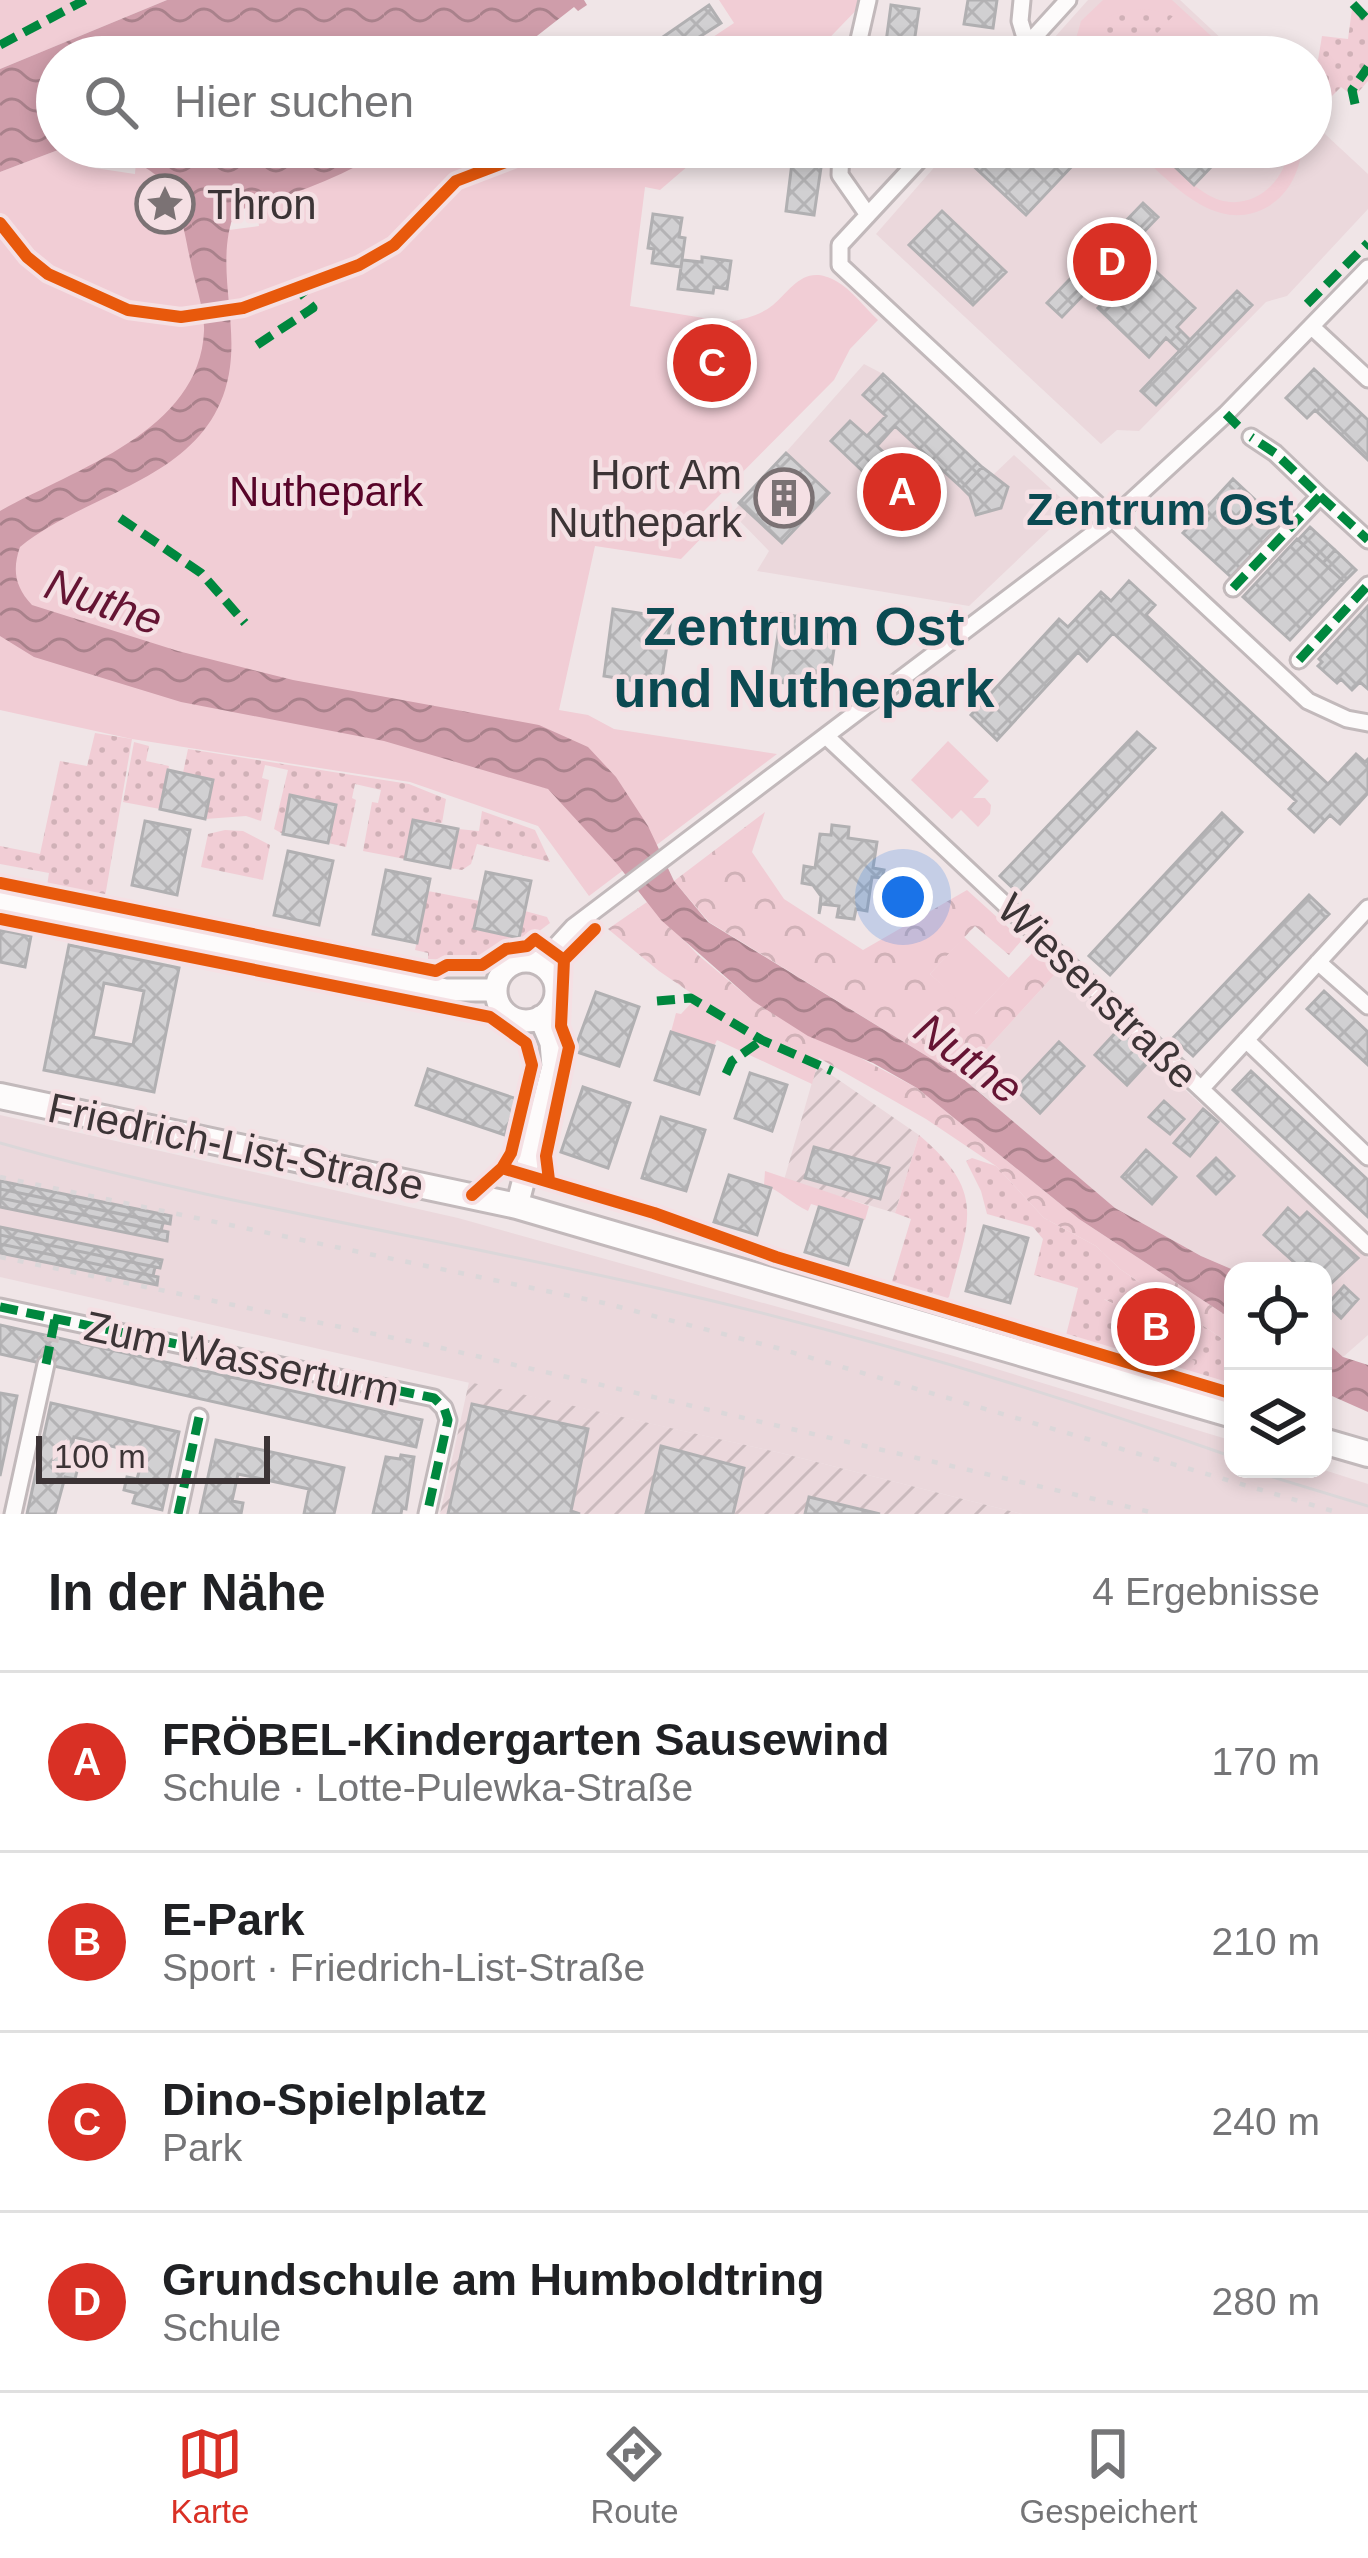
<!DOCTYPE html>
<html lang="de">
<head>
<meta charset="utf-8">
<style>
	:root { --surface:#fff; --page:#f2f2f2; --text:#202124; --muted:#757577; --line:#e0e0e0; --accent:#d93025 }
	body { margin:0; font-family:Helvetica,sans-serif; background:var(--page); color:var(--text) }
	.controls { position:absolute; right:36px; bottom:36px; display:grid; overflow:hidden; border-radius:24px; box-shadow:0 6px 18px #0003 }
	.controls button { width:108px; height:108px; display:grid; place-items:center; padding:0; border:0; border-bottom:3px solid var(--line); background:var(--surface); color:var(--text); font:60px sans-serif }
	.scale { position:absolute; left:36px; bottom:30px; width:234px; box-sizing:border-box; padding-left:12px; border:6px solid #3c3436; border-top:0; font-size:33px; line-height:42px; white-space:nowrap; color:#3c3436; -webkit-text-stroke:9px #f5e0e4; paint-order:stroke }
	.you { position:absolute; left:903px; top:897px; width:42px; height:42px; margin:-30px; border:9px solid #fff; border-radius:50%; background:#1a73e8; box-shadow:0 0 0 18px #1a73e833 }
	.badge { display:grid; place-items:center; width:78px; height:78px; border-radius:50%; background:var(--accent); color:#fff; font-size:39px; font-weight:700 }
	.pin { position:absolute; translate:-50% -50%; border:6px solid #fff; box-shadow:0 3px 12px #0006 }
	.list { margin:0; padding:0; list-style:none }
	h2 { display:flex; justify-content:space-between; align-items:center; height:156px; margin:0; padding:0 48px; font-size:51px }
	h2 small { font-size:39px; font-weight:400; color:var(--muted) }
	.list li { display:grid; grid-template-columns:78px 1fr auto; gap:36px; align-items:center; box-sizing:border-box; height:180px; padding:0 48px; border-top:3px solid var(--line) }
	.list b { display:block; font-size:45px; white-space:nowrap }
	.list p { margin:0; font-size:39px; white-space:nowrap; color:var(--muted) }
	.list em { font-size:39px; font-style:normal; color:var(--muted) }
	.icon { flex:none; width:66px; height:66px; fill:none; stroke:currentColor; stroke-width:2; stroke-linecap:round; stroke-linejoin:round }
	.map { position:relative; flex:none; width:1368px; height:1514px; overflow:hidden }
	.search { position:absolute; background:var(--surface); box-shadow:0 6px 18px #0003; left:36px; right:36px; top:36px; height:132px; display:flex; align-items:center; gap:30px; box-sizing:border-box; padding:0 42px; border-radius:66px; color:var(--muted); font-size:45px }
	.sheet { height:876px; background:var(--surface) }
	nav { display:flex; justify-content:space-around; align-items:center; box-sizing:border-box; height:168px; border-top:3px solid var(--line); background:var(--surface); font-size:33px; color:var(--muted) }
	nav a { display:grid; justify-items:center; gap:6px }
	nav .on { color:var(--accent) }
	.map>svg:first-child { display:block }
	.built { fill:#ebd8dc }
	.industrial { fill:url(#industrial-furrows) }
	.grass { fill:url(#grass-dots) }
	.forest { fill:url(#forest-crowns) }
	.green { fill:#f1cdd5 }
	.water { fill:url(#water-waves) }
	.building { fill:url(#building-cross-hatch); stroke:#b1b0b2; stroke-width:3; fill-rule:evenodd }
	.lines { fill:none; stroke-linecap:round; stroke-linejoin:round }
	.street-tunnel { stroke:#ccc2c4; stroke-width:15; stroke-dasharray:15 8; stroke-linecap:butt }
	.street-casing { stroke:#c2b9bb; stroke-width:21 }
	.secondary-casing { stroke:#c2b9bb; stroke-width:27 }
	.primary-casing { stroke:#c2b9bb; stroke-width:30 }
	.street { stroke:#fdfbfb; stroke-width:15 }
	.secondary { stroke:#fdfbfb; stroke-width:21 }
	.primary { stroke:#fdfbfb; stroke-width:24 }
	.tram { stroke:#dbd7d9; stroke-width:3 }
	.rail { stroke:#dbd7d9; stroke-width:4.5; stroke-dasharray:6 12; stroke-linecap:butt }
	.quiet { stroke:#00873e; stroke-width:9; stroke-dasharray:18 9; stroke-linecap:butt }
	.cycleway-casing { stroke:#f5e0e4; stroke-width:20 }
	.cycleway { stroke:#e8590c; stroke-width:12 }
	.labels { text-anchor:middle; stroke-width:9; stroke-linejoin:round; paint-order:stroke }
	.poi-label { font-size:42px; fill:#3c3436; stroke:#f5e0e4; text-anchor:start }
	.park-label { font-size:42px; fill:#580429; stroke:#f5e0e4 }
	.street-label { font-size:42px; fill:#3c3436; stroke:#f5e0e4 }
	.neighbourhood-label { font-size:45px; font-weight:bold; fill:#0b4a52; stroke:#f5e0e4 }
	.water-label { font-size:45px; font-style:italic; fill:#651433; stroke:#f5e0e4 }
	.district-label { font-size:54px; font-weight:bold; fill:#0b4a52; stroke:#f5e0e4 }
</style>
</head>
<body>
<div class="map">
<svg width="1368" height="1514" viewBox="0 0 1368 1514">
	<defs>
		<pattern id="industrial-furrows" width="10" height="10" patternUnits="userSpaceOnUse" patternTransform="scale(3)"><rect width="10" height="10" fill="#ebd8dc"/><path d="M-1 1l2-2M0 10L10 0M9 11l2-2" fill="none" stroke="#cababd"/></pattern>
		<pattern id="grass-dots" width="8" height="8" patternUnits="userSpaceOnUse" patternTransform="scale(3)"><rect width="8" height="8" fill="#f1cdd5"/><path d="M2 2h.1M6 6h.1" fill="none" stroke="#d0b1b7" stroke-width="1.8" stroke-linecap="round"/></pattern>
		<pattern id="forest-crowns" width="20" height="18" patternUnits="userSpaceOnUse" patternTransform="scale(3)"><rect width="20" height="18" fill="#f1cdd5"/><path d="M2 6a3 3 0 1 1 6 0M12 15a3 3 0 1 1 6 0" fill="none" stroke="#d0b1b7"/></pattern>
		<pattern id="water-waves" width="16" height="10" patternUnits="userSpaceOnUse" patternTransform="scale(3)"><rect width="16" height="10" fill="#cf9daa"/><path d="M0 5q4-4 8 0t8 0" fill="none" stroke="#a9818b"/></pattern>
		<pattern id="building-cross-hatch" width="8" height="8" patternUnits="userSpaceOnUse" patternTransform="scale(3)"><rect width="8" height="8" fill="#d1d0d2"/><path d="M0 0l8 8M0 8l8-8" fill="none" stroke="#b4b3b5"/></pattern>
	</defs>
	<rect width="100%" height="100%" fill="#f0e5e7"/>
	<path class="built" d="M1088 0H1180L1241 57H1037Z
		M1311 121 1368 174V209L1287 296 1266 302 1139 431 1117 430 1101 444 876 234 952 147H1311Z
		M864 364 883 374 992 476 1014 455 1072 508 969 606 757 571 769 551 732 513Z
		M1057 972 1368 1258V1335L1343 1357 1323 1339V1271H1236L1201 1256 1115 1208 961 1077Z
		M0 1115 458 1218 954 1356 1233 1441V1469H1321L1368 1484V1514H1022L781 1453 0 1277Z"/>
	<path class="industrial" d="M817 1065 919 1135 895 1213 784 1180Z
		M469 1382 781 1453 1022 1514H440Z"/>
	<path class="grass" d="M1144 4 1174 16 1135 57H1084C1088 24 1111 4 1144 4Z
		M1352 9 1368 11V81L1354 97 1341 87 1316 112 1311 108V59L1318 60 1322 36 1348 39Z
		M95 733 132 739 105 897 47 886 49 873 0 864V846L40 854 60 761 87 766Z
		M134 742 149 746 146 761 169 766 160 809 123 802Z
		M188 749 409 784 446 799 442 823 413 820 405 859 363 851 372 802 378 803 381 790 355 784 352 798 356 800 346 847 328 843 335 805 291 796 283 834 274 829 288 770 265 765 262 778 269 780 261 821 246 816 205 819 213 780 183 773Z
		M482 811 535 830 550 862 477 844 471 864 462 870 450 868 458 829 479 831Z
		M225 830 243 831 270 845 263 880 201 867 208 834Z
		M428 891 480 901 475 929 519 937 525 911 547 917 550 923 526 941 503 946 477 961 428 959V953L415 950Z
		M919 1135C987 1193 969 1219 949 1297L941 1303 891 1285 911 1219 895 1213Z
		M972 1158 996 1166 1044 1218 1096 1246 1120 1269 1233 1346V1390L1122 1357 1131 1351 1193 1368 1195 1361 1154 1347 1157 1339 1180 1336 1194 1339 1197 1333 1155 1299 1135 1294 1126 1310 1104 1299 1134 1333 1132 1342 1109 1355 1065 1339 1078 1288 1034 1275 1043 1239 1033 1227 987 1214 981 1191 966 1161Z"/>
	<path class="forest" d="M765 812 752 852 784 899 863 950 967 890 1022 940 1009 955 975 926 930 974 975 1014 1034 951 1057 972 961 1077 709 922 674 881Z
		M647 902 698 955 753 1001 917 1088 1079 1219 1230 1318 1233 1346 1120 1269 1096 1246 1044 1218 996 1166 926 1119 819 1058 713 1008 659 971 608 929Z"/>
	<path class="green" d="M0 0H167L0 69Z
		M719 0H866L811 57H683L734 23Z
		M1103 0H1172L1234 57H1135L1173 16C1135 0 1090 12 1084 57H1071L1081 21Z
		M66 147H91L88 167 135 174 136 161 167 182 235 210 229 230 259 226 257 205 340 174 390 147H497L502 155 521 147H710L660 190 645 187 630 306 728 322C745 319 759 316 773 305 791 290 804 263 836 281 851 289 865 308 878 320L850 349 834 380 701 514 713 526 681 559 595 546 559 710 588 715 614 729 777 754 589 896 538 826 410 782 132 739 0 710V172Z
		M1132 147H1154C1170 162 1186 181 1205 193 1243 218 1285 188 1289 147H1301L1302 151C1298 174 1289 193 1269 206 1215 238 1168 179 1132 147Z
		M948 741 989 781 973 798H985L991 805 990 814 978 827 961 810 952 819 911 780Z
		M964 937 1009 978 974 1015 930 974Z
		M697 997 819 1058 812 1084 717 1040 714 1046 671 1032 676 1013 681 1014Z
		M765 1171 869 1206 865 1220 811 1204 808 1211C792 1204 781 1191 764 1185Z
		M1134 1293 1156 1299 1197 1333 1195 1340 1180 1336 1157 1339 1154 1347 1195 1361 1193 1369 1131 1351 1133 1333 1111 1322 1114 1315 1100 1305 1103 1299 1126 1309Z"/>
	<path class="water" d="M167 0H584L587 5 578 11 574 7 510 57H57V147H66L0 172V69Z
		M101 147H390C343 177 289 197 235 211 215 261 237 315 230 367 215 479 90 489 20 547 12 570 15 587 32 605L178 651 293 680 539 725 588 747 616 777 648 826 674 881 708 922 961 1077 1115 1208 1201 1256 1236 1271H1233V1320L1079 1219 917 1088 873 1063 808 1036 753 1001 661 920 617 864 548 789 384 741 181 702 34 657 0 636V511C72 470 200 432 204 331 205 310 194 281 190 259 176 185 172 176 101 147Z
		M1323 1339 1343 1357 1368 1365V1412L1323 1392Z"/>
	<path class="building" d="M968 0H997L993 28 964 24Z
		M709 5 721 23 668 57H634Z
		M891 5 919 9 912 57H884Z
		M794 147H824L814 215 786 211Z
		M953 147H1090L1026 215Z
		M1154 147H1230L1194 185Z
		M1143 203 1158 217 1062 317 1047 303Z
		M942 211 1006 272 973 305 909 245Z
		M653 214 682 218 679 237 685 238 681 267 652 263 654 249 648 248Z
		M702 257 731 261 727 289 714 287 713 293 678 289 682 260 702 262Z
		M1144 260 1195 308 1177 327 1190 340 1180 351 1166 338 1149 357 1098 308 1116 289 1102 276 1111 265 1126 279Z
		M1237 291 1252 305 1156 405 1141 391Z
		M234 302 236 316 188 323 186 309Z
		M1314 369 1368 420V460L1315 410 1307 418 1286 398Z
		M883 374 982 467 962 488 939 467 921 486 939 502 918 524 831 441 850 421 867 436 886 416 863 395ZM895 426 933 461 914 481 877 446Z
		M786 453 829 493 782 543 739 503Z
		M982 467 1008 487 1001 508 976 515 970 496 962 488Z
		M1233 479 1281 524 1231 577 1183 533Z
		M1310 527 1335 550 1323 563 1298 540Z
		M1297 539 1344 582 1290 640 1243 597Z
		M1335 550 1356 570 1344 582 1323 563Z
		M1129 581 1155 605 1146 615 1328 784 1356 754 1365 762 1368 759V793L1340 824 1330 815 1314 832 1289 809 1296 801 1113 633 1087 661 1078 652 997 740 971 715 1059 619 1068 627 1101 592 1111 601Z
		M1368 606V689L1360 682 1352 690 1341 679 1337 683 1318 666 1322 662 1319 659Z
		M613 609 671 618 661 685 604 676Z
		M781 614 838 622 828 689 771 681Z
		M1137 732 1155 748 1018 893 1000 876Z
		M168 770 213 780 205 819 160 809Z
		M290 795 336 805 328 843 283 834Z
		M1222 813 1242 832 1110 975 1089 956Z
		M413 820 458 829 450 868 405 859Z
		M145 821 190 830 177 895 132 885Z
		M832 825 849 827 848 838 877 842 873 868 884 870 882 878 872 877 867 911 856 909 854 919 837 917 839 906 821 904 819 914 821 896 813 885 802 883 804 866 815 868 820 834 831 835Z
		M288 851 333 861 319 925 274 915Z
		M386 870 430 879 417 943 373 934Z
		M486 872 531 881 519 938 474 928Z
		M1309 895 1329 914 1193 1056 1173 1038Z
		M0 930 31 936 25 967 0 962Z
		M69 945 179 968 154 1092 44 1070ZM104 983 144 991 133 1045 93 1037Z
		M1324 991 1368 1032V1065L1307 1009Z
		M596 992 639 1007 619 1066 574 1051Z
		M1119 1029 1151 1059 1127 1085 1095 1055Z
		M671 1032 714 1046 699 1094 655 1080Z
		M1059 1042 1084 1066 1040 1113 1015 1089Z
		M428 1069 517 1099 505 1135 416 1105Z
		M1251 1071 1368 1180V1217L1233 1090Z
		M750 1073 787 1085 772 1131 735 1118Z
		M583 1087 630 1103 608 1168 561 1152Z
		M1164 1101 1184 1119 1170 1134 1149 1117Z
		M1203 1109 1218 1122 1190 1156 1174 1143Z
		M661 1117 705 1130 686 1191 642 1178Z
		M814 1147 889 1168 880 1199 805 1178Z
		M1146 1150 1176 1177 1152 1204 1122 1177Z
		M1216 1158 1234 1176 1216 1194 1198 1176Z
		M729 1175 771 1188 757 1235 714 1222Z
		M0 1181 171 1216 170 1224 0 1189Z
		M0 1189 163 1223 161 1231 0 1198Z
		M0 1198 168 1232 167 1241 0 1207Z
		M819 1207 862 1220 848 1265 805 1252Z
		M1288 1208 1300 1219 1307 1212 1358 1258 1325 1289 1323 1271H1304L1264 1235Z
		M984 1226 1028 1238 1010 1303 966 1291Z
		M0 1227 162 1260 160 1268 0 1235Z
		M0 1235 155 1267 153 1276 0 1244Z
		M0 1244 158 1277 157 1285 0 1253Z
		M1344 1286 1358 1299 1341 1318 1327 1305Z
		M0 1325 422 1420 416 1447 0 1354Z
		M0 1393 17 1396 0 1476Z
		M51 1403 179 1432 162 1510 133 1503 136 1493 124 1490 127 1477 137 1479 144 1454 74 1437 68 1464 78 1467 75 1479 65 1477 55 1514H27Z
		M472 1404 588 1429 571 1511 580 1514H448Z
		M216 1440 344 1468 334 1514H304L309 1489 238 1474 232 1501 243 1503 241 1514H200Z
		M661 1446 744 1468 733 1514H646Z
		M401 1455 414 1457 406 1509 402 1508 401 1514H373L386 1457 400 1459Z
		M809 1497 880 1514H805Z"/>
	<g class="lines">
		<path class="street-tunnel" d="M46 1364 52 1336"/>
		<defs>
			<path id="street" d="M1022 0 1020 21 1027 44
				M855 57 868 0
				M1016 57 1068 0
				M841 147 840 175 868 215
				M931 147 840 245V265L1308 701 1347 719 1368 723
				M1312 327 1368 379
				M1320 496 1368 540
				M1233 588 1320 496 1275 453 1251 437
				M1299 660 1368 585
				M827 737 1368 1246
				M1318 962 1368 1006
				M539 964 573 927 1111 520 1226 414 1368 268
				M1246 1040 1368 1157
				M1201 1089 1368 908
				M0 1307 434 1398 444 1408 448 1420 427 1514
				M13 1514 46 1364
				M178 1514 199 1417"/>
			<path id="secondary" d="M0 899 446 990H496
				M496 991a30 30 0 1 1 60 0a30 30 0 1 1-60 0Z
				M517 1206 553 1066 551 1043 540 1017"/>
			<path id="primary" d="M0 1096 517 1206 1233 1415
				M1323 1441 1368 1454"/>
		</defs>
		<use href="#street" class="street-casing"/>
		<use href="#secondary" class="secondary-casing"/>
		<use href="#primary" class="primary-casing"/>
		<use href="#street" class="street"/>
		<use href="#secondary" class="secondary"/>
		<use href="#primary" class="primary"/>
		<path class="tram" d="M0 1143C219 1205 445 1239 666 1290 859 1334 1047 1391 1233 1457
			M1246 1469 1368 1506"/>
		<path class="rail" d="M0 1177 604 1303 781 1349 1343 1514
			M0 1257 433 1346 1159 1514"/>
		<path class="quiet" d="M1353 4 1368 20
			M0 45 85 0
			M1355 104 1352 90 1368 67
			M1307 304 1368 243
			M257 345 313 308 299 290
			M1226 414 1238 426
			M1320 496 1368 540
			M120 518 201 573 245 623
			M1233 588 1320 496 1275 453 1251 437
			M1299 660 1368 585
			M657 1001 691 998 762 1040 832 1071
			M726 1074 732 1061 762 1040
			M0 1307 434 1398 444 1408 448 1420 427 1514
			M46 1364 55 1319
			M178 1514 199 1417"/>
		<defs>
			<path id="cycleway" d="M0 223 27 257 48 274 128 310 181 317 243 308 359 265 394 245 456 181 545 147
				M0 883 436 971 447 965H482L506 949 527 946 535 939 564 960
				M0 919 490 1017 526 1043 532 1065 511 1153 502 1168 472 1195
				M502 1168 654 1213 776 1257 1233 1394
				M549 1180 546 1156 569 1047 561 1026 564 960 595 929"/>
		</defs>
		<use href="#cycleway" class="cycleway-casing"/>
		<use href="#cycleway" class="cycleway"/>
	</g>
	<defs>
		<symbol id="sight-ring" viewBox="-11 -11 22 22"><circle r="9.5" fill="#f5e0e4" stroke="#7b7274" stroke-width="1.5"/><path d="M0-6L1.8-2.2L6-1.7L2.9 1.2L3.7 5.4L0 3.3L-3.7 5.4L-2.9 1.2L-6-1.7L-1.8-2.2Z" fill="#7b7274"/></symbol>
		<symbol id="building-ring" viewBox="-11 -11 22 22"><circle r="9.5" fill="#f5e0e4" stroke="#7b7274" stroke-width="1.5"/><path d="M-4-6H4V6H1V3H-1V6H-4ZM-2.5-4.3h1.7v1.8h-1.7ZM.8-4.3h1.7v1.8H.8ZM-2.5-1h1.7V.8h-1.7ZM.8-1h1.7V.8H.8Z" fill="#7b7274"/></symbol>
	</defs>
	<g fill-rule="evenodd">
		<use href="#sight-ring" x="132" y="171" width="66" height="66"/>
		<use href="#building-ring" x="751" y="465" width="66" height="66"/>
	</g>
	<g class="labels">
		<g class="poi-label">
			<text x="207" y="219">Thron</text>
			<text x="742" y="489" text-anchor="end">Hort Am<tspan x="742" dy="48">Nuthepark</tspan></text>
		</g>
		<g class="park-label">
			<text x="326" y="506">Nuthepark</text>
		</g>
		<g class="street-label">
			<text transform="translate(1098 991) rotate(44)" y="15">Wiesenstraße</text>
			<text transform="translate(236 1146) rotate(12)" y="15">Friedrich-List-Straße</text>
			<text transform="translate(242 1358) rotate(12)" y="15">Zum Wasserturm</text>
		</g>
		<g class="neighbourhood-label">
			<text x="1160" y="525">Zentrum Ost</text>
		</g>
		<g class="water-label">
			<text transform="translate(104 601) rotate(19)" y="16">Nuthe</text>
			<text transform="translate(969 1058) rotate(36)" y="16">Nuthe</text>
		</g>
		<g class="district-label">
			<text x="804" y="645">Zentrum Ost<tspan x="804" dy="62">und Nuthepark</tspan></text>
		</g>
	</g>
</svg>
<div class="controls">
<button><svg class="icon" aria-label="locate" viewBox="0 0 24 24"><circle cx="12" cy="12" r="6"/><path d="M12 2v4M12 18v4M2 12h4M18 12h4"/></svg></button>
<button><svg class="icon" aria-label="layers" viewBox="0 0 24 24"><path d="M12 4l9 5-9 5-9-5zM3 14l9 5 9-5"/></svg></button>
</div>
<div class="scale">100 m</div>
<div class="you"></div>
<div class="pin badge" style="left:902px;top:492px">A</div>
<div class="pin badge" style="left:1156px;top:1327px">B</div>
<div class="pin badge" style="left:712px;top:363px">C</div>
<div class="pin badge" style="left:1112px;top:262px">D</div>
<div class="search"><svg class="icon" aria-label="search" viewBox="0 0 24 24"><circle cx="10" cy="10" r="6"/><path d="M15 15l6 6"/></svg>Hier suchen</div>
</div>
<section class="sheet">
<h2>In der Nähe<small>4 Ergebnisse</small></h2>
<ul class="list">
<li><span class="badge">A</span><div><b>FRÖBEL-Kindergarten Sausewind</b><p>Schule · Lotte-Pulewka-Straße</p></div><em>170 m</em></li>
<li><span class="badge">B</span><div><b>E-Park</b><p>Sport · Friedrich-List-Straße</p></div><em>210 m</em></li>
<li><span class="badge">C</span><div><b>Dino-Spielplatz</b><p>Park</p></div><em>240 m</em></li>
<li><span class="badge">D</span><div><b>Grundschule am Humboldtring</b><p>Schule</p></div><em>280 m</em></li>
</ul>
</section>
<nav>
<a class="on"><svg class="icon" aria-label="map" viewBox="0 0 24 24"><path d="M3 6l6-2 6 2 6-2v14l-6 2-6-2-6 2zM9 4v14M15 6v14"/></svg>Karte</a>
<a><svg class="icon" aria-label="directions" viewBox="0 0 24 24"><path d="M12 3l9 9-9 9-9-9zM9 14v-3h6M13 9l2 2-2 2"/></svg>Route</a>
<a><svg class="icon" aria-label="saved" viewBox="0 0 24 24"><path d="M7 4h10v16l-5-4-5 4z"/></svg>Gespeichert</a>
</nav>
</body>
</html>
